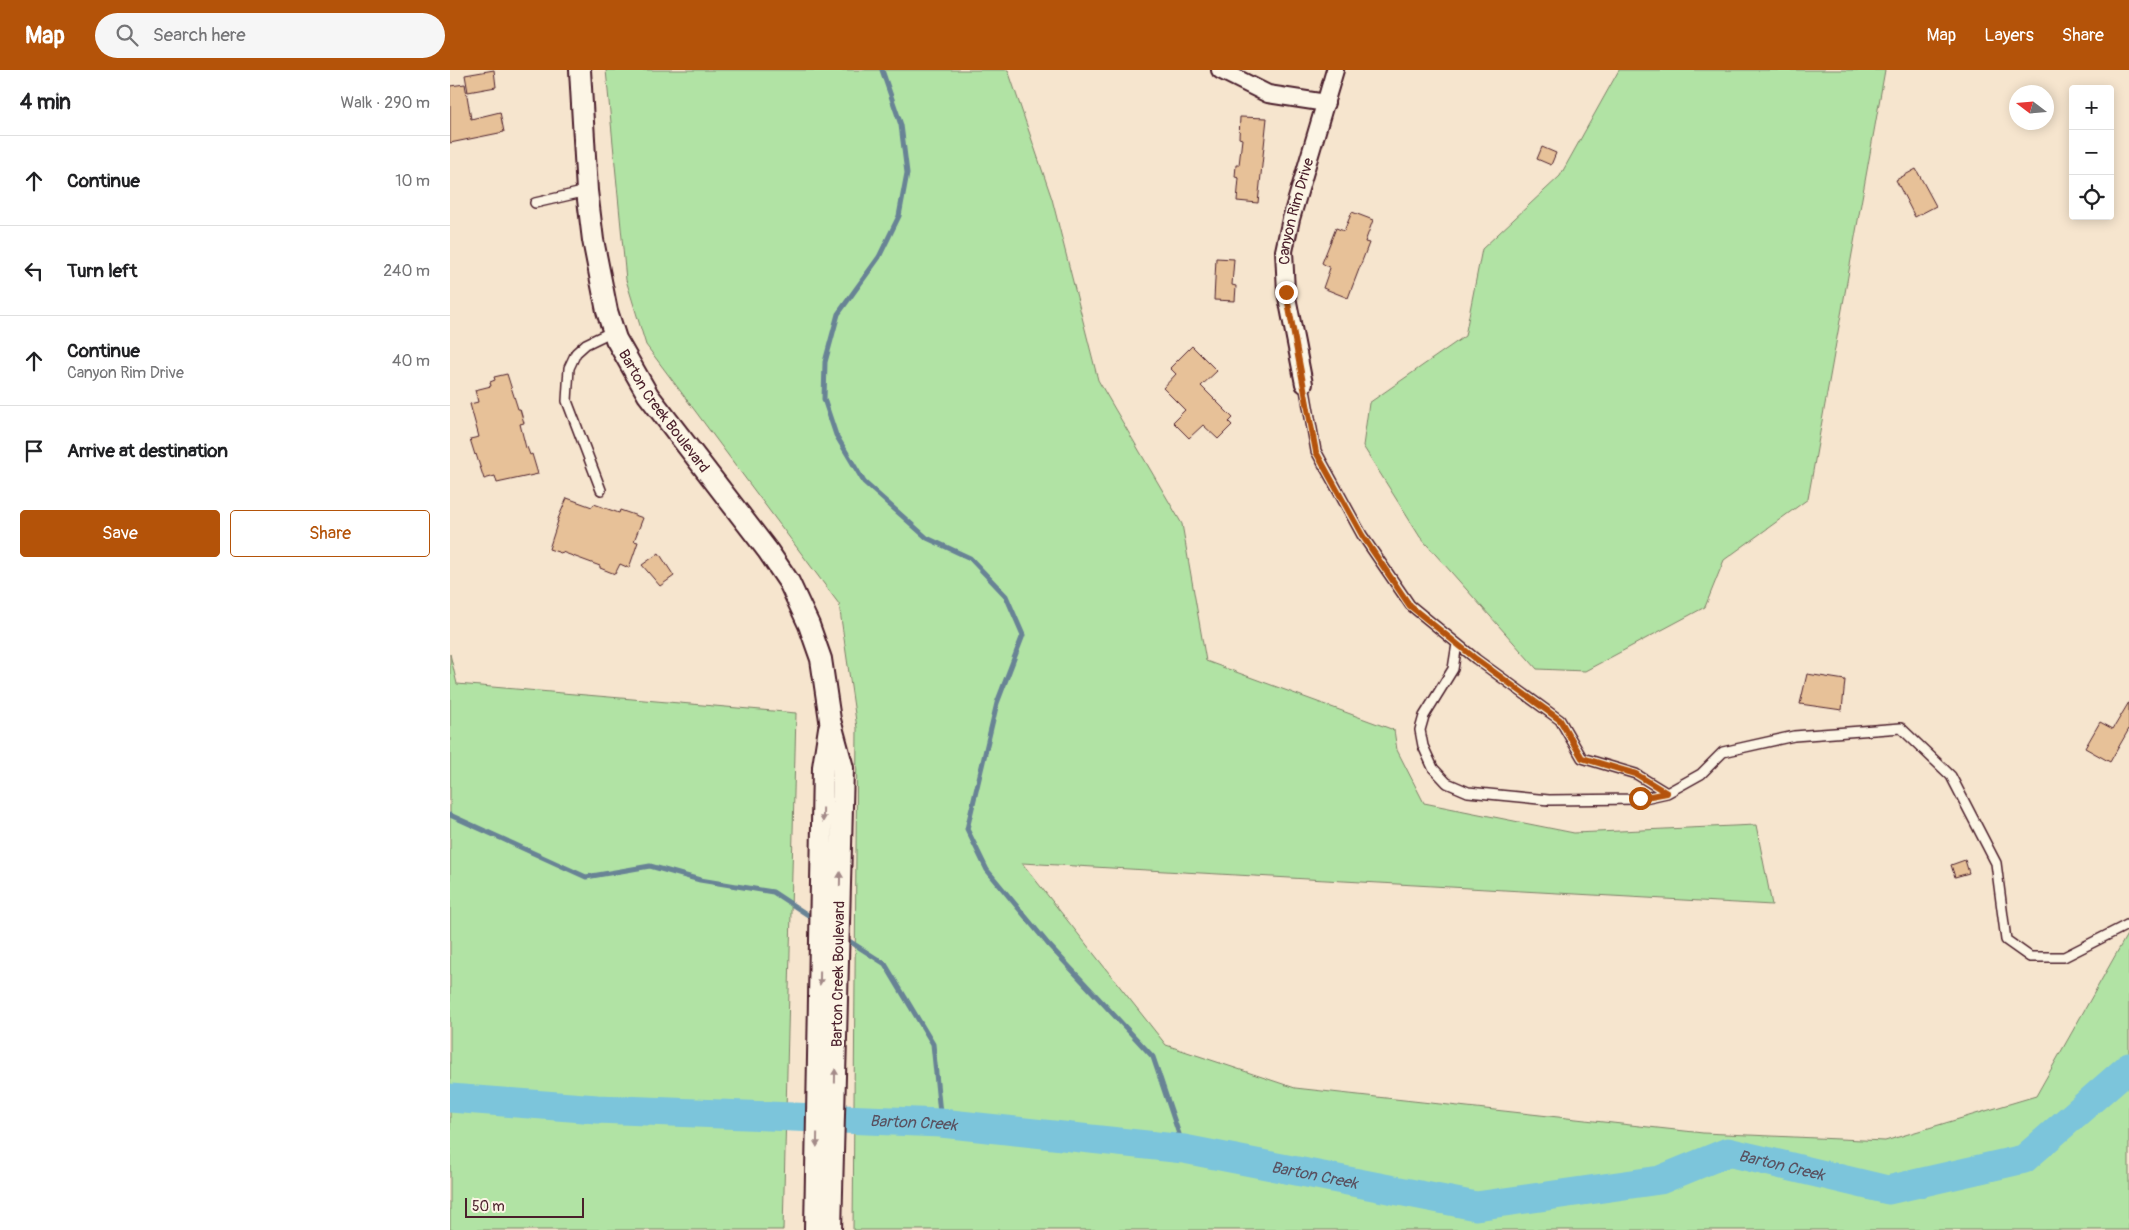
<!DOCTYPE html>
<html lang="en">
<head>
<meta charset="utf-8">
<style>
	:root { --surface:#fff; --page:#f6f6f6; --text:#202124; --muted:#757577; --line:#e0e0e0; --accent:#b45309 }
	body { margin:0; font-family:Pangolin,sans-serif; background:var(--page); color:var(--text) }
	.controls { position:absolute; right:15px; top:15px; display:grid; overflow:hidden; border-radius:5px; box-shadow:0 2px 12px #0003 }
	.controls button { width:45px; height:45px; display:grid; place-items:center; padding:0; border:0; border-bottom:1px solid var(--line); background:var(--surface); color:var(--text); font:25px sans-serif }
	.compass { position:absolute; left:1559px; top:15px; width:45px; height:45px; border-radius:50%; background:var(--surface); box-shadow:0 2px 12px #0003; rotate:286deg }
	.scale { position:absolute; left:15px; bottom:12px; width:119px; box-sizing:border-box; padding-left:5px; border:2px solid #4a1f2b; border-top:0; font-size:14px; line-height:18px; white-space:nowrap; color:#4a1f2b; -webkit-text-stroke:4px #fcf5e5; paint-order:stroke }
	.stop { position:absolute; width:15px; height:15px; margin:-11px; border:4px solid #b45309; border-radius:50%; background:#fff }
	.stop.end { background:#b45309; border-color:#fff; box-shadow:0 1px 5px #0008 }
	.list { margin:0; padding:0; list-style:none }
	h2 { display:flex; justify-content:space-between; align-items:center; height:65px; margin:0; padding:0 20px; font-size:21px }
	h2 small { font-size:16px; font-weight:400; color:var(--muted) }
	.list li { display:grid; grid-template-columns:32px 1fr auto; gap:15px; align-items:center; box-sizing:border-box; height:90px; padding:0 20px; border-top:1px solid var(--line) }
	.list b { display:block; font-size:19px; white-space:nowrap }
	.list p { margin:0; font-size:16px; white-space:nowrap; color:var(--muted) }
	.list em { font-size:16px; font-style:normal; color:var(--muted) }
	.actions { display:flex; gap:10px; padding:15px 20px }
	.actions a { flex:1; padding:11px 0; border:1px solid var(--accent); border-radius:5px; text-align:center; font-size:18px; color:var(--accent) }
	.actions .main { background:var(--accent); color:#fff }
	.icon { flex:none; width:28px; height:28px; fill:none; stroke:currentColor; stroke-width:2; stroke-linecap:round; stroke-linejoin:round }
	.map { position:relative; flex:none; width:1679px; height:1160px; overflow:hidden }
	header { display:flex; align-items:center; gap:30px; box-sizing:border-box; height:70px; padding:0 25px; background:var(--accent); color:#fff }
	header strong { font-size:24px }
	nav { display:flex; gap:28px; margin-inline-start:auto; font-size:18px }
	.search { width:350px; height:45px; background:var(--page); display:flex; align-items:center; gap:12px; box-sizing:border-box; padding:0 18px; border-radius:28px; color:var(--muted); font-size:19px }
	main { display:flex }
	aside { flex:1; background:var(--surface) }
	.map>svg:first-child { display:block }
	.green { fill:#b1e3a4; stroke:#7e8168 }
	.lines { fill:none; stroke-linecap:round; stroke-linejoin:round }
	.stream { stroke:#678395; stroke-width:5 }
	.river { stroke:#7bc5db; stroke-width:29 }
	.building { fill:#e7c198; stroke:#4a1f2b }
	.service-casing { stroke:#4a1f2b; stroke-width:12 }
	.minor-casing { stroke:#4a1f2b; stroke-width:20 }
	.tertiary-casing { stroke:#4a1f2b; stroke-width:24 }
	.service { stroke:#fcf5e5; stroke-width:9 }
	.minor { stroke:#fcf5e5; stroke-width:16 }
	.tertiary { stroke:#fcf5e5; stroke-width:20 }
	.oneway { fill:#a38a88 }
	.route { stroke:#b45309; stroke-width:6 }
	.labels { text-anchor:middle; stroke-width:4.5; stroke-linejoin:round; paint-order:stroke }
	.street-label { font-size:15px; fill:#4a1f2b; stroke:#fcf5e5 }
	.water-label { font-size:16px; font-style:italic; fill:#595160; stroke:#fcf5e5 }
</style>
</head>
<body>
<header>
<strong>Map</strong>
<div class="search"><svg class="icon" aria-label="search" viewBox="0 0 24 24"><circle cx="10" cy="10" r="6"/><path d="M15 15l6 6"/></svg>Search here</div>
<nav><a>Map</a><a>Layers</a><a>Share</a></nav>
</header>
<main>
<aside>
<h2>4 min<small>Walk · 290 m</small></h2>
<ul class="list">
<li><svg class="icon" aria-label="ahead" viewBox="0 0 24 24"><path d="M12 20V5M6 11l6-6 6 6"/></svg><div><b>Continue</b></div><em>10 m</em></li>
<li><svg class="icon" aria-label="left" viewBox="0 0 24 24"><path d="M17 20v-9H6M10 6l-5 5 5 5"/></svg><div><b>Turn left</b></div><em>240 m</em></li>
<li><svg class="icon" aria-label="ahead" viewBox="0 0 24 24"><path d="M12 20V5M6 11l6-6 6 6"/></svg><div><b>Continue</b><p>Canyon Rim Drive</p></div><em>40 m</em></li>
<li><svg class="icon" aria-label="arrive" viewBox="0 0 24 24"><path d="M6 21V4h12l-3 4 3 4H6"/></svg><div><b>Arrive at destination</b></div></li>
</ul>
<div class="actions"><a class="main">Save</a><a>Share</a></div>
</aside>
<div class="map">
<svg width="1679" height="1160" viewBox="0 0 1679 1160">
	<rect width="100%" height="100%" fill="#f6e5ce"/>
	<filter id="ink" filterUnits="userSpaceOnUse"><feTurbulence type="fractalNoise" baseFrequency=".02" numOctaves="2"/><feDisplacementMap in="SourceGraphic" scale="10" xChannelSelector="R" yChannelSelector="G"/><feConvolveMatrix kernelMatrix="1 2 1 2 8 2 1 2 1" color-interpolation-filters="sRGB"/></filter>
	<g filter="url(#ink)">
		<path class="green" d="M156 0H558L602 129 648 310 732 454 756 591 944 660 947 680 974 733 1124 763 1306 755 1322 835 572 793 716 975 845 1018 1253 1063 1435 1071 1586 1026 1679 861V1160H403L407 658 389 534 196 275 176 210Z
			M1169 0H1435L1358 429 1274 490 1255 537 1135 601 1087 599 970 467 913 376 919 333 1015 266 1032 179 1110 106Z
			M0 584 7 614 346 643 333 1160H0Z"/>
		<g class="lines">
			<path class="stream" d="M432 0 451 55 457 103 449 146 429 187 388 244 375 292 374 329 386 365 414 412 477 468 520 488 556 526 573 565 547 633 517 759 537 800 598 874 703 987 734 1079
				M0 745 136 807 200 796 250 810 323 822 364 849
				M393 867 435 894 483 974 491 1053"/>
			<path class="river" id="s1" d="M0 1028 147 1039 491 1053 734 1079 1026 1136 1210 1110 1278 1082 1438 1120 1574 1089 1679 997"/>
		</g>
		<path class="building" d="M44 0 46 17 18 22 15 5Z
			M15 14 21 49 50 42 54 62 0 73V16Z
			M790 47 817 48 808 133 787 131 789 108 785 107 786 95H789L792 69 789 68Z
			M1092 77 1106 83 1101 95 1087 89Z
			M1466 99 1486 136 1465 147 1446 110Z
			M902 142 923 150 915 172 919 173 898 228 873 218 880 198 872 193 886 158 894 161Z
			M766 188 784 189 782 215 786 216 785 231 764 230Z
			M742 276 767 301 751 316 783 348 779 352 782 355 768 369 753 355 739 368 723 352 735 340 713 318 726 304 720 298Z
			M57 304 68 339H70L74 353 70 354 76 378 77 377 80 385 82 384 88 404 47 413 45 406 34 409 26 384 25 385 20 369 29 367 20 334 28 332 25 320 41 316 40 312 45 310 44 307Z
			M117 428 142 437 144 434 169 443 170 440 193 448 184 471 188 472 179 498 170 494 165 504 150 498V496L112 482 111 483 99 479 108 451H107Z
			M209 483 224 506 210 516 192 495Z
			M1357 604 1395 610 1392 640 1350 634Z
			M1679 632V659L1660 692 1635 678 1650 652 1663 659Z
			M1515 790 1519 803 1505 807 1501 795Z"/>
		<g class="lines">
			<defs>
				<path id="service" d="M85 133 137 121
					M854 314 866 381 912 465 960 535 1026 589 1110 650 1132 688 1186 704 1217 723 1251 704 1273 682 1344 666 1451 658 1501 706 1546 793 1556 870 1580 887H1614L1679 854
					M151 420 117 331 119 298 126 283 136 274 163 261
					M1007 574 1003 599 974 646 970 660 973 676 983 698 997 713 1018 722 1099 730 1190 729 1217 723"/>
				<g id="minor">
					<path d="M770 0 818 24 876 33"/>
					<path id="s2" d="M854 314 836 222 834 181 841 149 885 0"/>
				</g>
				<g id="tertiary">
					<path id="s3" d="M130 0 137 121 143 170 157 241 166 269 198 325 318 481 339 512 359 555 371 589 380 650 393 698 381 1160"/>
					<path d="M365 1160 373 697 379 658"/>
				</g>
			</defs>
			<use href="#service" class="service-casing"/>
			<use href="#minor" class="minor-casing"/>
			<use href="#tertiary" class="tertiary-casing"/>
			<use href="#service" class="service"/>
			<use href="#minor" class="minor"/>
			<use href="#tertiary" class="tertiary"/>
		</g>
		<defs><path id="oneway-solid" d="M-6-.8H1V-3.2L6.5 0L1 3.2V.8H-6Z" transform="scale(1.25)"/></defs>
		<g class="oneway">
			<use href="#oneway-solid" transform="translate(373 745) rotate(91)"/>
			<use href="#oneway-solid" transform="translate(390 809) rotate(-89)"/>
			<use href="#oneway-solid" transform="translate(370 908) rotate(91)"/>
			<use href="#oneway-solid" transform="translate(385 1006) rotate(-89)"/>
			<use href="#oneway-solid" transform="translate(367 1070) rotate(91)"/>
		</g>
	</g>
	<g class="lines" filter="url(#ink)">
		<path class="route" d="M836 222 866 382 912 465 960 536 1026 589 1110 650 1132 688 1186 704 1217 723 1190 728"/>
	</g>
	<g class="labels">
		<g class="street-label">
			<text dy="5" stroke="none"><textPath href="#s2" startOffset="176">Canyon Rim Drive</textPath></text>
			<text dy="5" stroke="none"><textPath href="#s3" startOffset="359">Barton Creek Boulevard</textPath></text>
			<text transform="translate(388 904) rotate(-89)" y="5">Barton Creek Boulevard</text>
		</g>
		<g class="water-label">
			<text dy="6" stroke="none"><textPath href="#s1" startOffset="464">Barton Creek</textPath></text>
			<text dy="6" stroke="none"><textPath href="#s1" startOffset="1348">Barton Creek</textPath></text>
			<text dy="6" stroke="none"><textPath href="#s1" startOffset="869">Barton Creek</textPath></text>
		</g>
	</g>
</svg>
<div class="controls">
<button>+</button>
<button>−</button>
<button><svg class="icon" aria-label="locate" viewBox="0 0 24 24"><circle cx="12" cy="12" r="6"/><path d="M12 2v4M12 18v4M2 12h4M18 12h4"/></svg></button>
</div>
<svg class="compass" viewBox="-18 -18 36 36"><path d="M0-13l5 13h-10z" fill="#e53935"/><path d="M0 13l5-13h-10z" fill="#757577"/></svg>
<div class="scale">50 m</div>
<div class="stop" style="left:1190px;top:728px"></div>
<div class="stop end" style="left:836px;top:222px"></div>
</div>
</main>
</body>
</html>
